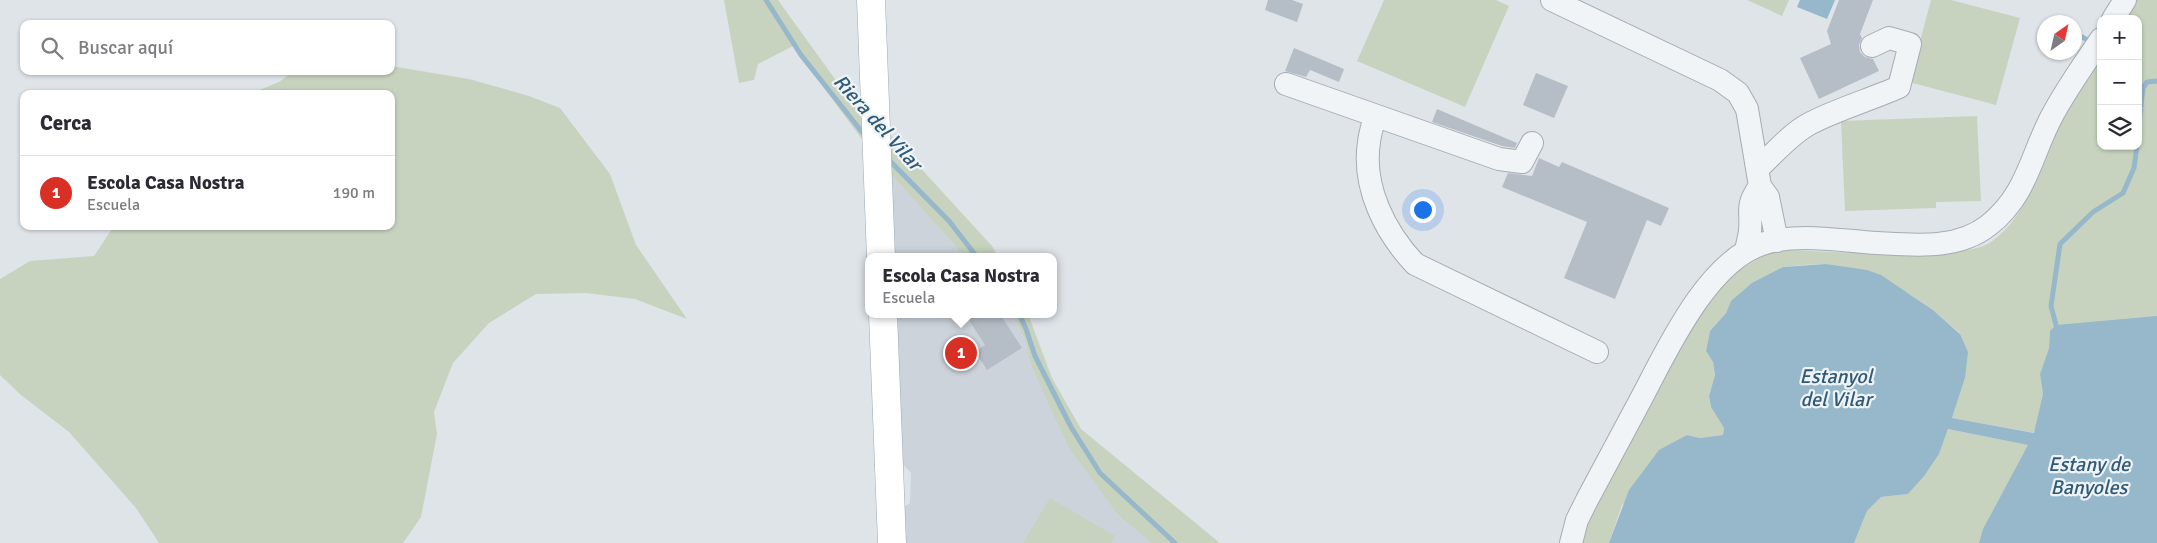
<!DOCTYPE html>
<html lang="es">
<head>
<meta charset="utf-8">
<style>
	:root { --surface:#fff; --page:#f7f7f7; --text:#2b2b33; --muted:#7c7c81; --line:#e1e1e2; --accent:#d93025 }
	body { margin:0; font-family:Signika,sans-serif; background:var(--page); color:var(--text) }
	.controls { position:absolute; right:15px; top:15px; display:grid; overflow:hidden; border-radius:10px; box-shadow:0 1px 4px #0004 }
	.controls button { width:45px; height:45px; display:grid; place-items:center; padding:0; border:0; border-bottom:1px solid var(--line); background:var(--surface); color:var(--text); font:25px sans-serif }
	.compass { position:absolute; left:2037px; top:15px; width:45px; height:45px; border-radius:50%; background:var(--surface); box-shadow:0 1px 4px #0004; rotate:34deg }
	.you { position:absolute; left:1422px; top:209px; width:18px; height:18px; margin:-12px; border:4px solid #fff; border-radius:50%; background:#1a73e8; box-shadow:0 0 0 8px #1a73e833 }
	.badge { display:grid; place-items:center; width:32px; height:32px; border-radius:50%; background:var(--accent); color:#fff; font-size:16px; font-weight:700 }
	.pin { position:absolute; translate:-50% -50%; border:2px solid #fff; box-shadow:0 1px 5px #0006 }
	.popup { position:absolute; left:865px; top:253px; width:192px; height:65px; box-sizing:border-box; display:grid; place-content:center; border-radius:10px; background:var(--surface); filter:drop-shadow(0 1px 4px #0005); font-size:16px; white-space:nowrap; color:var(--muted) }
	.popup b { font-size:19px; color:var(--text) }
	.popup::after { content:''; position:absolute; left:50%; top:100%; margin-left:-10px; border:10px solid transparent; border-top-color:var(--surface) }
	.list { margin:0; padding:0; list-style:none }
	h2 { display:flex; justify-content:space-between; align-items:center; height:65px; margin:0; padding:0 20px; font-size:21px }
	h2 small { font-size:16px; font-weight:400; color:var(--muted) }
	.list li { display:grid; grid-template-columns:32px 1fr auto; gap:15px; align-items:center; box-sizing:border-box; height:75px; padding:0 20px; border-top:1px solid var(--line) }
	.list b { display:block; font-size:19px; white-space:nowrap }
	.list p { margin:0; font-size:16px; white-space:nowrap; color:var(--muted) }
	.list em { font-size:16px; font-style:normal; color:var(--muted) }
	.icon { flex:none; width:28px; height:28px; fill:none; stroke:currentColor; stroke-width:2; stroke-linecap:round; stroke-linejoin:round }
	.map { position:relative; flex:none; width:2157px; height:543px; overflow:hidden }
	.search { position:absolute; background:var(--surface); box-shadow:0 1px 4px #0004; left:20px; top:20px; width:375px; height:55px; display:flex; align-items:center; gap:12px; box-sizing:border-box; padding:0 18px; border-radius:10px; color:var(--muted); font-size:19px }
	.panel { position:absolute; background:var(--surface); box-shadow:0 1px 4px #0004; left:20px; top:90px; width:375px; height:140px; border-radius:10px }
	.map>svg:first-child { display:block }
	.built { fill:#ccd3db }
	.green { fill:#c7d3bf }
	.water { fill:#97b7cb }
	.lines { fill:none; stroke-linecap:round; stroke-linejoin:round }
	.stream { stroke:#97b7cb; stroke-width:5 }
	.building { fill:#b5bec6 }
	.minor-casing { stroke:#a4acb3; stroke-width:24 }
	.major-casing { stroke:#9daab5; stroke-width:29 }
	.minor { stroke:#f1f4f7; stroke-width:22 }
	.major { stroke:#fff; stroke-width:28 }
	.labels { text-anchor:middle; stroke-width:4.5; stroke-linejoin:round; paint-order:stroke }
	.water-label { font-size:20px; font-style:italic; fill:#2f5977; stroke:#eef3f6 }
</style>
</head>
<body>
<div class="map">
<svg width="2157" height="543" viewBox="0 0 2157 543">
	<rect width="100%" height="100%" fill="#dfe4e9"/>
	<path class="built" d="M886 169 965 257H890Z
		M892 314H1012L1025 340 1031 365 1119 516 1151 543H902L900 509 910 503 911 473 898 459Z"/>
	<path class="green" d="M724 0H778L863 118 864 142 793 46 758 64 754 80 739 83Z
		M1384 0H1496L1509 6 1465 107 1357 61Z
		M1747 0H1789L1782 16Z
		M1931 0H1951L2020 18 1996 105 1909 82Z
		M2137 0H2157V328L2050 331 2049 348 2040 374 2043 394 2035 433 1952 418 1965 378 1960 333 1933 310 1910 294 1826 264 1803 265 1783 267 1731 301 1726 313 1710 331 1706 351 1713 362 1715 375 1709 396 1711 407 1724 428 1723 435 1700 438 1687 435 1622 505 1609 543H1582L1590 513 1687 330 1730 276 1764 255 1788 250C1828 251 1964 262 1991 242 2032 213 2041 157 2063 115 2074 94 2088 74 2101 54V146H2138V19H2125Z
		M391 66 469 79 529 96 560 108 610 174 636 245 687 319 635 299 586 293 536 294 489 323 453 363 434 412 437 434 421 517 403 543H159L136 508 69 432 21 395 0 375V279L30 261 94 256 114 226H391V94H250L279 82 294 71H391Z
		M1977 116 1981 201 1936 202V208L1845 211 1841 121Z
		M882 126 992 246 998 257H965L886 169Z
		M1012 314H1028L1052 378 1081 429 1220 543H1151L1119 516 1069 448 1031 365 1025 340Z
		M1948 429 2029 445 1990 516 1992 543H1854L1867 511 1881 497 1908 494 1939 454Z
		M1050 498 1115 536 1111 543H1023Z"/>
	<path class="water" d="M1800 0H1835L1827 19 1797 7Z
		M1826 264 1867 270 1881 275 1933 310 1960 334 1968 352 1965 378 1952 418 2034 433 2043 394 2040 374 2049 348 2050 331 2056 325 2157 316V543H1979L1983 529 2028 445 1948 429 1939 454 1924 476 1908 494 1881 497 1867 511 1854 543H1609L1629 490 1659 450 1687 435 1700 438 1723 435 1724 428 1711 407 1709 396 1715 375 1713 362 1706 351 1710 331 1726 313 1731 301 1752 283 1783 267Z"/>
	<g class="lines">
		<path class="stream" d="M766 0 801 55 866 137
			M2074 33 2092 42
			M2138 131 2143 88 2147 82 2157 81
			M886 157 949 221 977 257
			M1019 314 1026 329 1035 356 1071 427 1100 473 1175 543
			M2056 325 2051 306 2060 244 2093 212 2123 193 2134 168 2137 146"/>
	</g>
	<path class="building" d="M1268 0H1292L1303 4 1297 22 1265 10Z
		M1839 0H1873L1860 34 1862 38 1859 45 1860 52 1865 57 1873 59 1879 71 1819 99 1800 58 1831 44 1827 31Z
		M1294 48 1344 69 1339 82 1310 70 1306 77 1285 71Z
		M1536 73 1568 86 1554 118 1523 105Z
		M1437 109 1517 143 1515 148 1502 146 1432 122Z
		M1539 158 1559 167 1562 162 1669 208 1661 226 1647 220 1615 299 1564 278 1587 222 1502 187 1508 173 1532 176Z
		M965 314H1000L1022 348 987 370 975 351 985 345Z"/>
	<g class="lines">
		<defs>
			<path id="minor" d="M1552 0 1720 80 1738 93 1747 109 1760 186 1768 197 1777 241
				M2113 19 2125 0
				M1286 84 1499 159 1522 162 1532 143
				M1375 116C1373 124 1370 133 1369 142 1362 187 1385 232 1415 264L1597 352
				M1757 169C1774 154 1789 135 1809 124 1835 110 1872 99 1899 87L1910 44 1889 38 1872 46
				M1746 251C1747 245 1749 238 1750 231 1752 209 1745 207 1760 186
				M1571 543 1577 520 1587 500C1605 467 1623 433 1641 399 1667 350 1707 262 1762 244 1798 232 1841 241 1877 243 1914 245 1958 250 1989 225 2028 194 2031 154 2053 114 2067 88 2085 63 2101 39"/>
			<path id="major" d="M871 0 881 257
				M883 314 892 543"/>
		</defs>
		<use href="#minor" class="minor-casing"/>
		<use href="#major" class="major-casing"/>
		<use href="#minor" class="minor"/>
		<use href="#major" class="major"/>
	</g>
	<g class="labels">
		<g class="water-label">
			<text transform="translate(878 122) rotate(48)" y="7">Riera del Vilar</text>
			<text x="1836" y="383">Estanyol<tspan x="1836" dy="23">del Vilar</tspan></text>
			<text x="2089" y="471">Estany de<tspan x="2089" dy="23">Banyoles</tspan></text>
		</g>
	</g>
</svg>
<div class="controls">
<button>+</button>
<button>−</button>
<button><svg class="icon" aria-label="layers" viewBox="0 0 24 24"><path d="M12 4l9 5-9 5-9-5zM3 14l9 5 9-5"/></svg></button>
</div>
<svg class="compass" viewBox="-18 -18 36 36"><path d="M0-13l5 13h-10z" fill="#e53935"/><path d="M0 13l5-13h-10z" fill="#7c7c81"/></svg>
<div class="you"></div>
<div class="pin badge" style="left:961px;top:353px">1</div>
<div class="popup"><b>Escola Casa Nostra</b>Escuela</div>
<div class="search"><svg class="icon" aria-label="search" viewBox="0 0 24 24"><circle cx="10" cy="10" r="6"/><path d="M15 15l6 6"/></svg>Buscar aquí</div>
<section class="panel">
<h2>Cerca<small></small></h2>
<ul class="list">
<li><span class="badge">1</span><div><b>Escola Casa Nostra</b><p>Escuela</p></div><em>190 m</em></li>
</ul>
</section>
</div>
</body>
</html>
